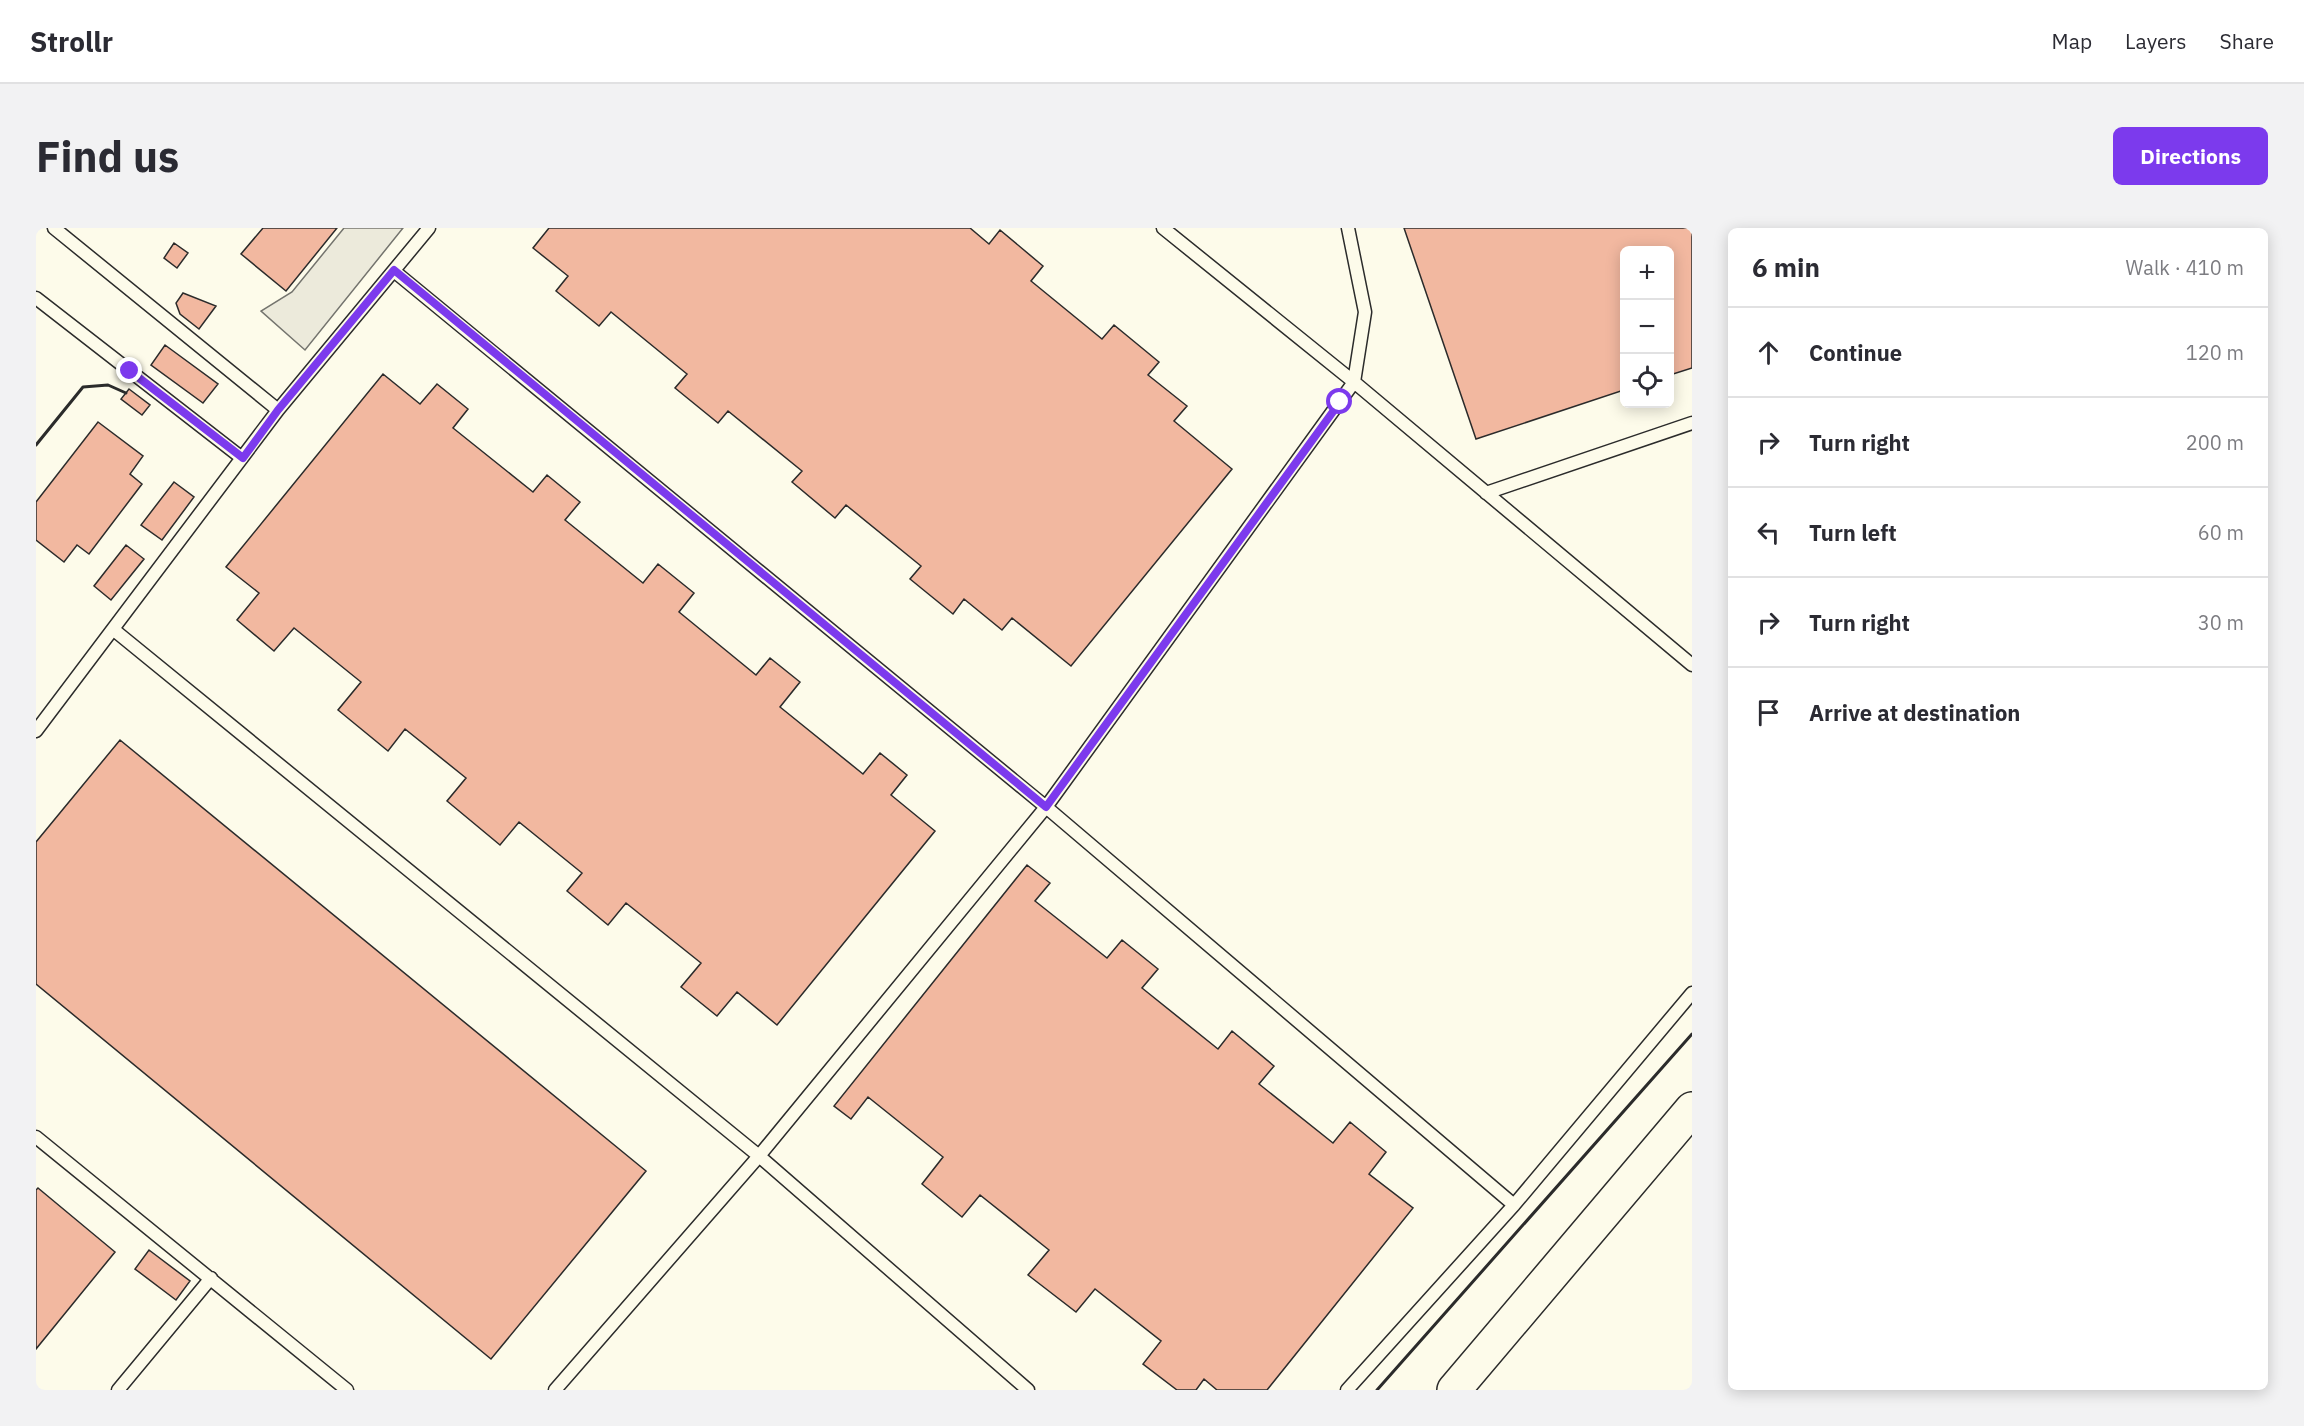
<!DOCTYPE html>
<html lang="en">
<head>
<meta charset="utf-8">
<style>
	:root { --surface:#fff; --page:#f2f2f3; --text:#2b2b33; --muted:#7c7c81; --line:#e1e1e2; --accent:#7c3aed }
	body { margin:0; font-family:"IBM Plex Sans",sans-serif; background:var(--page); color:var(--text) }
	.controls { position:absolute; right:18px; top:18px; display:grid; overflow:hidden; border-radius:9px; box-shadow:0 3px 15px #0003 }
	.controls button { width:54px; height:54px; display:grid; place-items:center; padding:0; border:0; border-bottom:2px solid var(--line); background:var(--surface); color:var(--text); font:30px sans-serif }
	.stop { position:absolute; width:18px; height:18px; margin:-14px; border:4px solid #7c3aed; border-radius:50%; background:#fff }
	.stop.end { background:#7c3aed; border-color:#fff; box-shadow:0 2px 6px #0008 }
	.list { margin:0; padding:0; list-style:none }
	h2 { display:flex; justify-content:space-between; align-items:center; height:78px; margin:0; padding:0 24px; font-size:26px }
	h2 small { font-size:20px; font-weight:400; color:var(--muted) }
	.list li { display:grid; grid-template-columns:39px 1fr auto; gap:18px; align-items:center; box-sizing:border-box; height:90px; padding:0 24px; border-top:2px solid var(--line) }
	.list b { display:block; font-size:22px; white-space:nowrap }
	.list em { font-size:20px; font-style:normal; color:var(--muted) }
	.icon { flex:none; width:33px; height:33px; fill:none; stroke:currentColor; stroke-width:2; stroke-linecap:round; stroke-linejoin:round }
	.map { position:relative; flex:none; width:1656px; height:1162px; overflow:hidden; border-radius:9px }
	header { display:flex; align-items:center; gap:36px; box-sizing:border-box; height:84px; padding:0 30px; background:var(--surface); border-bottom:2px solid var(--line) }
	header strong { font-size:28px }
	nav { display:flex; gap:33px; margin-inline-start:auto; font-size:21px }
	.intro { display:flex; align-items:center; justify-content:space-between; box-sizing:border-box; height:144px; padding:0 36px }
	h1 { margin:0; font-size:42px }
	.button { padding:15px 27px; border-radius:9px; background:var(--accent); color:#fff; font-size:21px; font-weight:700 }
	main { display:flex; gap:36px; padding:0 36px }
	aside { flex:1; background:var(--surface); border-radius:9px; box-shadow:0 3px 15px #0003 }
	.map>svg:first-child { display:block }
	.parking { fill:#eceadb; stroke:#74746e; stroke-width:1.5 }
	.building { fill:#f2b8a0; stroke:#2b2b2b; stroke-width:1.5 }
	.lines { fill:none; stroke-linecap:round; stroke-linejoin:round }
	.lane-casing { stroke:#2b2b2b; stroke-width:15 }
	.secondary-casing { stroke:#2b2b2b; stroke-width:36 }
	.lane { stroke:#fdfbea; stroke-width:12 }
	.secondary { stroke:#fdfbea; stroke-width:33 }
	.wall { stroke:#2b2b2b; stroke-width:3 }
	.route { stroke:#7c3aed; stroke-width:8 }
</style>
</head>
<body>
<header>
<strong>Strollr</strong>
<nav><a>Map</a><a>Layers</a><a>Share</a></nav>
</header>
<div class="intro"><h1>Find us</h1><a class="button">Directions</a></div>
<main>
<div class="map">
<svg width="1656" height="1162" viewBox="0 0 1656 1162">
	<rect width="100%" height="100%" fill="#fdfbea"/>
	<path class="parking" d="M308 0H367L269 122 225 83 256 64Z"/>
	<path class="building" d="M227 0H301L250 63 205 26Z
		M513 0H934L953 16 964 2 1007 38 995 53 1066 111 1078 97 1123 134 1112 147 1151 178 1138 193 1196 241 1035 438 976 390 966 402 928 371 917 386 874 351 885 338 810 277 799 290 756 254 766 243 692 183 682 195 639 160 651 146 575 84 563 98 520 63 532 48 497 20Z
		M1368 0H1656V140L1634 147V22H1588V162L1440 211Z
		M138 15 152 25 141 40 128 30Z
		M147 65 180 78 163 101 144 86 140 75Z
		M129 117 182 156 167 175 115 137Z
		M347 146 384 176 401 156 432 181 417 200 497 264 511 247 544 274 529 292 607 355 622 336 658 365 643 384 720 447 734 430 764 454 744 479 827 546 844 525 871 547 855 567 899 603 741 797 701 764 681 788 645 759 665 735 590 675 572 697 531 663 546 645 483 594 464 617 411 573 430 550 369 501 352 523 302 482 325 454 258 400 238 423 201 392 223 365 190 339Z
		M93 161 114 177 106 187 85 171Z
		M62 194 107 228 94 246 106 256 53 326 41 317 28 334 0 312V274Z
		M138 254 158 269 126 312 105 297Z
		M90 317 108 331 75 372 58 358Z
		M84 512 610 943 455 1131 0 756V614Z
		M991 637 1014 655 999 673 1071 730 1086 712 1122 741 1106 760 1182 821 1196 803 1238 838 1223 856 1297 915 1314 894 1350 924 1333 946 1377 980 1231 1162H1181L1168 1151 1160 1162H1141L1107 1136 1125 1113 1059 1061 1040 1084 992 1047 1013 1022 944 967 926 989 886 956 907 929 832 869 815 891 798 878Z
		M2 960 79 1024 0 1121V962Z
		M113 1022 154 1053 140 1072 99 1041Z"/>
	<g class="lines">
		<defs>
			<path id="lane" d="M18 0 242 182
				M1127 0 1318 154 1656 437
				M358 43 1010 579 1478 977
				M0 70 206 230
				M1450 265 1656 195
				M78 402 723 928 992 1162
				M0 503 242 182 393 0
				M0 909 311 1162
				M82 1162 175 1050
				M519 1162 723 928 1010 579 1318 154 1329 84 1312 0
				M1311 1162 1478 977 1656 765"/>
			<path id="secondary" d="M1418 1162 1656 881"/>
		</defs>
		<use href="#lane" class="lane-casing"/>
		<use href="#secondary" class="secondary-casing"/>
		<use href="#lane" class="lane"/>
		<use href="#secondary" class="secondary"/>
		<path class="wall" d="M0 217 47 159 72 157 90 165
			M1341 1162 1656 806"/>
	</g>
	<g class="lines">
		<path class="route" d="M94 143 207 230 242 182 358 42 1010 579 1304 174"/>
	</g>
</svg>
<div class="controls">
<button>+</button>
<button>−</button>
<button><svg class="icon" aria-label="locate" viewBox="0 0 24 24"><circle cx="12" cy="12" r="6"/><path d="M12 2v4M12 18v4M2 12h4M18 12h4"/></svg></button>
</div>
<div class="stop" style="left:1304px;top:174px"></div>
<div class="stop end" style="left:94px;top:143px"></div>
</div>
<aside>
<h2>6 min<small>Walk · 410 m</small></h2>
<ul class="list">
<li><svg class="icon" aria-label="ahead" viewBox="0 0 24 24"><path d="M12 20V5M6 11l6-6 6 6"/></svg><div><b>Continue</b></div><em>120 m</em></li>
<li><svg class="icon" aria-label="right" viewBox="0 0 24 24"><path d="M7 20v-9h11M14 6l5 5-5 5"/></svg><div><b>Turn right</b></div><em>200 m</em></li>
<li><svg class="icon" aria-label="left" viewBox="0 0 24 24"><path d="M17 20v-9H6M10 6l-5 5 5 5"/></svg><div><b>Turn left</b></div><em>60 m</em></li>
<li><svg class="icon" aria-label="right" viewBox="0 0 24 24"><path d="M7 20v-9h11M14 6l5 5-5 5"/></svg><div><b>Turn right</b></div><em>30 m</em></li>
<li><svg class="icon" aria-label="arrive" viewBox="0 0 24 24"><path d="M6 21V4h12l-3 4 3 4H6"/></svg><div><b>Arrive at destination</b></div></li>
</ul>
</aside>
</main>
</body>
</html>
